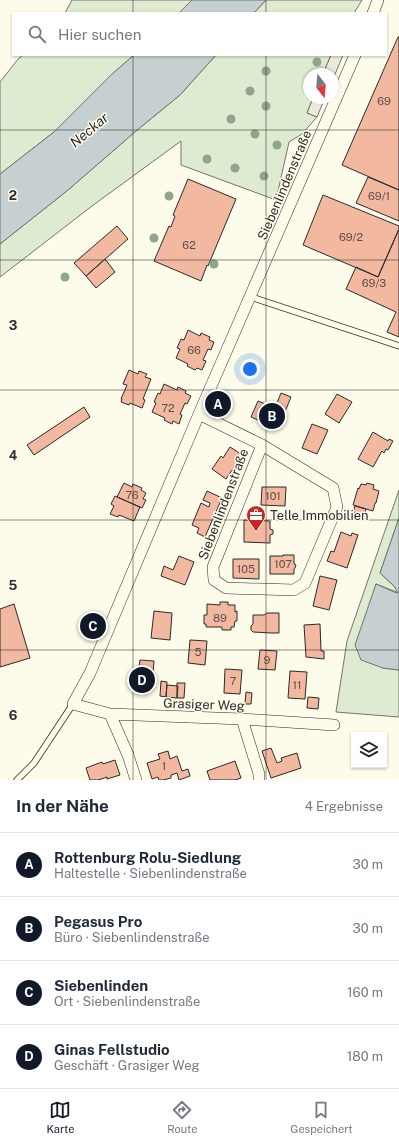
<!DOCTYPE html>
<html lang="de">
<head>
<meta charset="utf-8">
<style>
	:root { --surface:#fff; --page:#f2f2f3; --text:#1f2937; --muted:#747a83; --line:#e0e1e3; --accent:#111827 }
	body { margin:0; font-family:"Public Sans",sans-serif; background:var(--page); color:var(--text) }
	.controls { position:absolute; right:12px; bottom:12px; display:grid; overflow:hidden; border-radius:0px; box-shadow:0 1px 3px #0004 }
	.controls button { width:36px; height:36px; display:grid; place-items:center; padding:0; border:0; border-bottom:1px solid var(--line); background:var(--surface); color:var(--text); font:20px sans-serif }
	.compass { position:absolute; left:303px; top:68px; width:36px; height:36px; border-radius:50%; background:var(--surface); box-shadow:0 1px 3px #0004; rotate:164deg }
	.you { position:absolute; left:250px; top:369px; width:14px; height:14px; margin:-10px; border:3px solid #fff; border-radius:50%; background:#1a73e8; box-shadow:0 0 0 6px #1a73e833 }
	.badge { display:grid; place-items:center; width:26px; height:26px; border-radius:50%; background:var(--accent); color:#fff; font-size:13px; font-weight:700 }
	.pin { position:absolute; translate:-50% -50%; border:2px solid #fff; box-shadow:0 1px 4px #0006 }
	.list { margin:0; padding:0; list-style:none }
	h2 { display:flex; justify-content:space-between; align-items:center; height:52px; margin:0; padding:0 16px; font-size:17px }
	h2 small { font-size:13px; font-weight:400; color:var(--muted) }
	.list li { display:grid; grid-template-columns:26px 1fr auto; gap:12px; align-items:center; box-sizing:border-box; height:64px; padding:0 16px; border-top:1px solid var(--line) }
	.list b { display:block; font-size:15px; white-space:nowrap }
	.list p { margin:0; font-size:13px; white-space:nowrap; color:var(--muted) }
	.list em { font-size:13px; font-style:normal; color:var(--muted) }
	.icon { flex:none; width:22px; height:22px; fill:none; stroke:currentColor; stroke-width:2; stroke-linecap:round; stroke-linejoin:round }
	.map { position:relative; flex:none; width:399px; height:780px; overflow:hidden }
	.search { position:absolute; background:var(--surface); box-shadow:0 1px 3px #0004; left:12px; right:12px; top:12px; height:44px; display:flex; align-items:center; gap:10px; box-sizing:border-box; padding:0 14px; border-radius:0px; color:var(--muted); font-size:15px }
	.sheet { height:308px; background:var(--surface) }
	nav { display:flex; justify-content:space-around; align-items:center; box-sizing:border-box; height:56px; border-top:1px solid var(--line); background:var(--surface); font-size:11px; color:var(--muted) }
	nav a { display:grid; justify-items:center; gap:2px }
	nav .on { color:var(--accent) }
	.map>svg:first-child { display:block }
	.green { fill:#deebd1; stroke:#74746e }
	.parking { fill:#eceadb; stroke:#74746e }
	.water { fill:#c7d0d0; stroke:#74746e }
	.building { fill:#f2b8a0; stroke:#2b2b2b }
	.lines { fill:none; stroke-linecap:round; stroke-linejoin:round }
	.lane-casing { stroke:#2b2b2b; stroke-width:7 }
	.street-casing { stroke:#2b2b2b; stroke-width:12 }
	.lane { stroke:#fdfbea; stroke-width:5.5 }
	.street { stroke:#fdfbea; stroke-width:11 }
	.tree { fill:#8ea78a }
	.grid { fill:none; stroke:#2b2b2b; stroke-width:1; stroke-opacity:0.55 }
	.labels { text-anchor:middle; stroke-width:3; stroke-linejoin:round; paint-order:stroke }
	.number-label { font-size:11px; fill:#5d4e48 }
	.street-label { font-size:13px; fill:#2b2b2b; stroke:#fdfbea }
	.poi-label { font-size:13px; fill:#2b2b2b; stroke:#fdfbea; text-anchor:start }
	.water-label { font-size:14px; font-style:italic; fill:#2b2b2b; stroke:#fdfbea }
	.grid-label { font-size:13px; text-anchor:middle; font-weight:bold; fill:#2b2b2b; stroke:#fdfbea; stroke-width:3; stroke-linejoin:round; paint-order:stroke }
</style>
</head>
<body>
<div class="map">
<svg width="399" height="780" viewBox="0 0 399 780">
	<rect width="100%" height="100%" fill="#fdfbea"/>
	<path class="green" d="M72 0H192L179 13H65Z
		M266 0H362L354 13H254Z
		M23 55H134L111 75 54 132 0 174V82L19 58Z
		M216 55H331L323 74H309V98H313L307 113 317 117 302 134 289 142 276 200 181 165V141L92 206 0 277V244L68 190 136 131 180 95Z
		M399 490V518L380 573 394 586 399 593 376 584 383 668 399 670V717L336 712 347 641Z"/>
	<path class="parking" d="M331 55H343L333 79V74H323Z
		M313 98H325L317 117 307 113Z"/>
	<path class="water" d="M192 0H266L254 13H179Z
		M134 55H216L180 95 136 131 68 190 0 244V174L54 132 111 75Z
		M399 518V670L383 668 361 660 355 645 376 584 394 592 398 593 394 586 380 573Z"/>
	<path class="building" d="M398 37H399V190L342 165Z
		M368 177 399 190V221L356 203Z
		M188 179 236 199 208 266 207 265 201 281 154 261 169 226 171 227 175 216 173 215Z
		M323 195 399 226V229L378 277 303 245Z
		M117 226 128 239 86 276 74 263Z
		M399 229V337L387 332 396 312 346 289 356 267 378 277Z
		M105 259 115 272 96 288 86 276Z
		M188 330 200 336 201 333 210 337 209 340 214 342 211 350 208 349 203 360 206 361 202 370 197 368 195 370 187 366 188 364 176 358 180 349 177 348 181 339 184 340Z
		M129 370 138 374 139 371 147 374 145 377 151 379 143 399 145 400 142 408 130 403 129 405 121 402 122 399H121L127 385 123 384Z
		M164 384 177 390 178 387 186 391 185 393 191 396 187 404 185 403 180 414 182 415 179 424 173 421 172 424 164 420 165 418 152 412 156 403 154 402 158 393 160 394Z
		M281 393 291 397 278 429 251 417 258 401 275 408Z
		M337 394 352 402 339 423 325 414Z
		M84 407 90 417 34 455 27 445Z
		M312 424 328 430 317 454 302 448Z
		M373 432 388 441 389 439 393 441 388 450 386 449 384 453 382 451 373 467 358 459Z
		M230 447 244 456 234 471 232 470 226 479 212 469 221 456 223 458Z
		M124 483 132 487 133 484 142 488 141 490 146 493 143 499 146 500 142 508 117 497Z
		M367 483 374 485 373 489 379 491 376 503H375L373 511 353 505 358 488 359 489 361 484 366 485Z
		M262 487H286L285 506 261 505Z
		M207 491 222 498 205 537 197 533 199 528 192 525 201 503 209 507 210 503 203 500Z
		M115 496 140 507 134 521 119 515 118 517 110 514 114 506 111 504Z
		M355 506 366 509 364 515 353 512Z
		M353 512 364 515 362 520 351 517Z
		M244 520 270 521V529L273 530V534L270 535V543L244 542Z
		M341 532 351 536 352 533 358 535 347 568 327 561 331 551 334 552Z
		M283 555H294V564L296 565 295 568 294 569V574H270V556H283Z
		M179 556 194 562 185 585 161 576 164 566 173 570Z
		M233 559H259V579L233 578Z
		M320 576 337 580 329 610 313 606Z
		M220 602H228V605H235V612L237 611V621H235L234 627H231V630H222V627H206V624H204V615H207V604L220 605Z
		M14 604 30 658 0 667V609Z
		M154 611 172 613 170 640 151 638Z
		M267 613H279V633H271L253 632 251 630V626L253 624V615H264Z
		M93 620 98 622 94 632 89 630Z
		M320 624 321 651H324V659L306 657 304 625Z
		M190 640 207 641 205 665 188 663Z
		M260 650 277 651 275 670 258 669Z
		M140 660 154 661 152 687 135 686 137 667H139Z
		M225 669 242 670 240 694 224 693Z
		M290 671 307 672 305 699 288 698Z
		M161 681 167 682 166 697 160 696Z
		M177 683H185L184 698H177Z
		M167 685 178 686 177 698 166 697Z
		M246 692 252 693 251 704H245Z
		M308 697 319 698 318 709 307 708Z
		M271 748 277 763 282 761 281 758 297 753 301 768 271 778 262 751Z
		M168 751 170 759 177 756 182 771 188 769 190 776 179 780 177 773 171 775V778L163 780H159L158 777 152 779 147 763 160 759 158 754Z
		M115 760 120 775 107 779V777L98 780H90L86 768 102 762 103 764Z
		M235 761 241 778 235 780H210L207 771Z"/>
	<g class="lines">
		<defs>
			<path id="lane" d="M251 297 399 346
				M17 780 34 763 73 704"/>
			<path id="street" d="M373 13 378 0
				M199 414 262 445 333 488 337 507 305 583 294 590 226 588 214 580 213 567 262 445
				M110 714 128 755 136 780
				M242 719 259 774V780
				M334 725 242 719 110 714 73 704 90 673 199 414 355 55"/>
		</defs>
		<use href="#lane" class="lane-casing"/>
		<use href="#street" class="street-casing"/>
		<use href="#lane" class="lane"/>
		<use href="#street" class="street"/>
	</g>
	<g class="tree">
		<circle cx="317" cy="62" r="4.5"/>
		<circle cx="266" cy="71" r="4.5"/>
		<circle cx="250" cy="91" r="4.5"/>
		<circle cx="266" cy="106" r="4.5"/>
		<circle cx="231" cy="119" r="4.5"/>
		<circle cx="255" cy="134" r="4.5"/>
		<circle cx="277" cy="145" r="4.5"/>
		<circle cx="207" cy="159" r="4.5"/>
		<circle cx="235" cy="168" r="4.5"/>
		<circle cx="264" cy="176" r="4.5"/>
		<circle cx="169" cy="196" r="4.5"/>
		<circle cx="154" cy="238" r="4.5"/>
		<circle cx="214" cy="264" r="4.5"/>
		<circle cx="65" cy="277" r="4.5"/>
	</g>
	<path class="grid" d="M133 0V13M266 0V13M133 55V780M266 55V780M0 130H399M0 260H399M0 390H399M0 520H399M0 650H399"/>
	<defs>
		<symbol id="office-pin" viewBox="-11 -11 22 30"><path d="M0 17L-7.5 6A9.5 9.5 0 1 1 7.5 6Z" fill="#c62828" stroke="#fdfbea"/><path d="M-6-3h4V-5.5h4V-3h4V5H-6ZM-1-4.5V-3h2v-1.5ZM-6 0V1H6V0Z" fill="#fff"/></symbol>
	</defs>
	<g fill-rule="evenodd">
		<use href="#office-pin" x="245" y="504" width="22" height="30"/>
	</g>
	<g class="labels">
		<g class="number-label">
			<text x="384" y="105">69</text>
			<text x="379" y="200">69/1</text>
			<text x="351" y="241">69/2</text>
			<text x="189" y="249">62</text>
			<text x="374" y="287">69/3</text>
			<text x="194" y="354">66</text>
			<text x="168" y="412">72</text>
			<text x="132" y="499">76</text>
			<text x="273" y="500">101</text>
			<text x="283" y="568">107</text>
			<text x="246" y="573">105</text>
			<text x="220" y="622">89</text>
			<text x="198" y="656">5</text>
			<text x="267" y="664">9</text>
			<text x="233" y="685">7</text>
			<text x="297" y="689">11</text>
			<text x="164" y="770">1</text>
		</g>
		<g class="street-label">
			<text transform="translate(284 185) rotate(-67)" y="5">Siebenlindenstraße</text>
			<text transform="translate(223 504) rotate(-69)" y="5">Siebenlindenstraße</text>
			<text transform="translate(204 704) rotate(2)" y="5">Grasiger Weg</text>
		</g>
		<g class="poi-label">
			<text x="270" y="520">Telle Immobilien</text>
		</g>
		<g class="water-label">
			<text transform="translate(89 130) rotate(-40)" y="5">Neckar</text>
		</g>
	</g>
	<g class="grid-label">
		<text x="13" y="200">2</text>
		<text x="13" y="330">3</text>
		<text x="13" y="460">4</text>
		<text x="13" y="590">5</text>
		<text x="13" y="720">6</text>
	</g>
</svg>
<div class="controls">
<button><svg class="icon" aria-label="layers" viewBox="0 0 24 24"><path d="M12 4l9 5-9 5-9-5zM3 14l9 5 9-5"/></svg></button>
</div>
<svg class="compass" viewBox="-18 -18 36 36"><path d="M0-13l5 13h-10z" fill="#e53935"/><path d="M0 13l5-13h-10z" fill="#747a83"/></svg>
<div class="you"></div>
<div class="pin badge" style="left:218px;top:404px">A</div>
<div class="pin badge" style="left:272px;top:416px">B</div>
<div class="pin badge" style="left:93px;top:626px">C</div>
<div class="pin badge" style="left:142px;top:680px">D</div>
<div class="search"><svg class="icon" aria-label="search" viewBox="0 0 24 24"><circle cx="10" cy="10" r="6"/><path d="M15 15l6 6"/></svg>Hier suchen</div>
</div>
<section class="sheet">
<h2>In der Nähe<small>4 Ergebnisse</small></h2>
<ul class="list">
<li><span class="badge">A</span><div><b>Rottenburg Rolu-Siedlung</b><p>Haltestelle · Siebenlindenstraße</p></div><em>30 m</em></li>
<li><span class="badge">B</span><div><b>Pegasus Pro</b><p>Büro · Siebenlindenstraße</p></div><em>30 m</em></li>
<li><span class="badge">C</span><div><b>Siebenlinden</b><p>Ort · Siebenlindenstraße</p></div><em>160 m</em></li>
<li><span class="badge">D</span><div><b>Ginas Fellstudio</b><p>Geschäft · Grasiger Weg</p></div><em>180 m</em></li>
</ul>
</section>
<nav>
<a class="on"><svg class="icon" aria-label="map" viewBox="0 0 24 24"><path d="M3 6l6-2 6 2 6-2v14l-6 2-6-2-6 2zM9 4v14M15 6v14"/></svg>Karte</a>
<a><svg class="icon" aria-label="directions" viewBox="0 0 24 24"><path d="M12 3l9 9-9 9-9-9zM9 14v-3h6M13 9l2 2-2 2"/></svg>Route</a>
<a><svg class="icon" aria-label="saved" viewBox="0 0 24 24"><path d="M7 4h10v16l-5-4-5 4z"/></svg>Gespeichert</a>
</nav>
</body>
</html>
